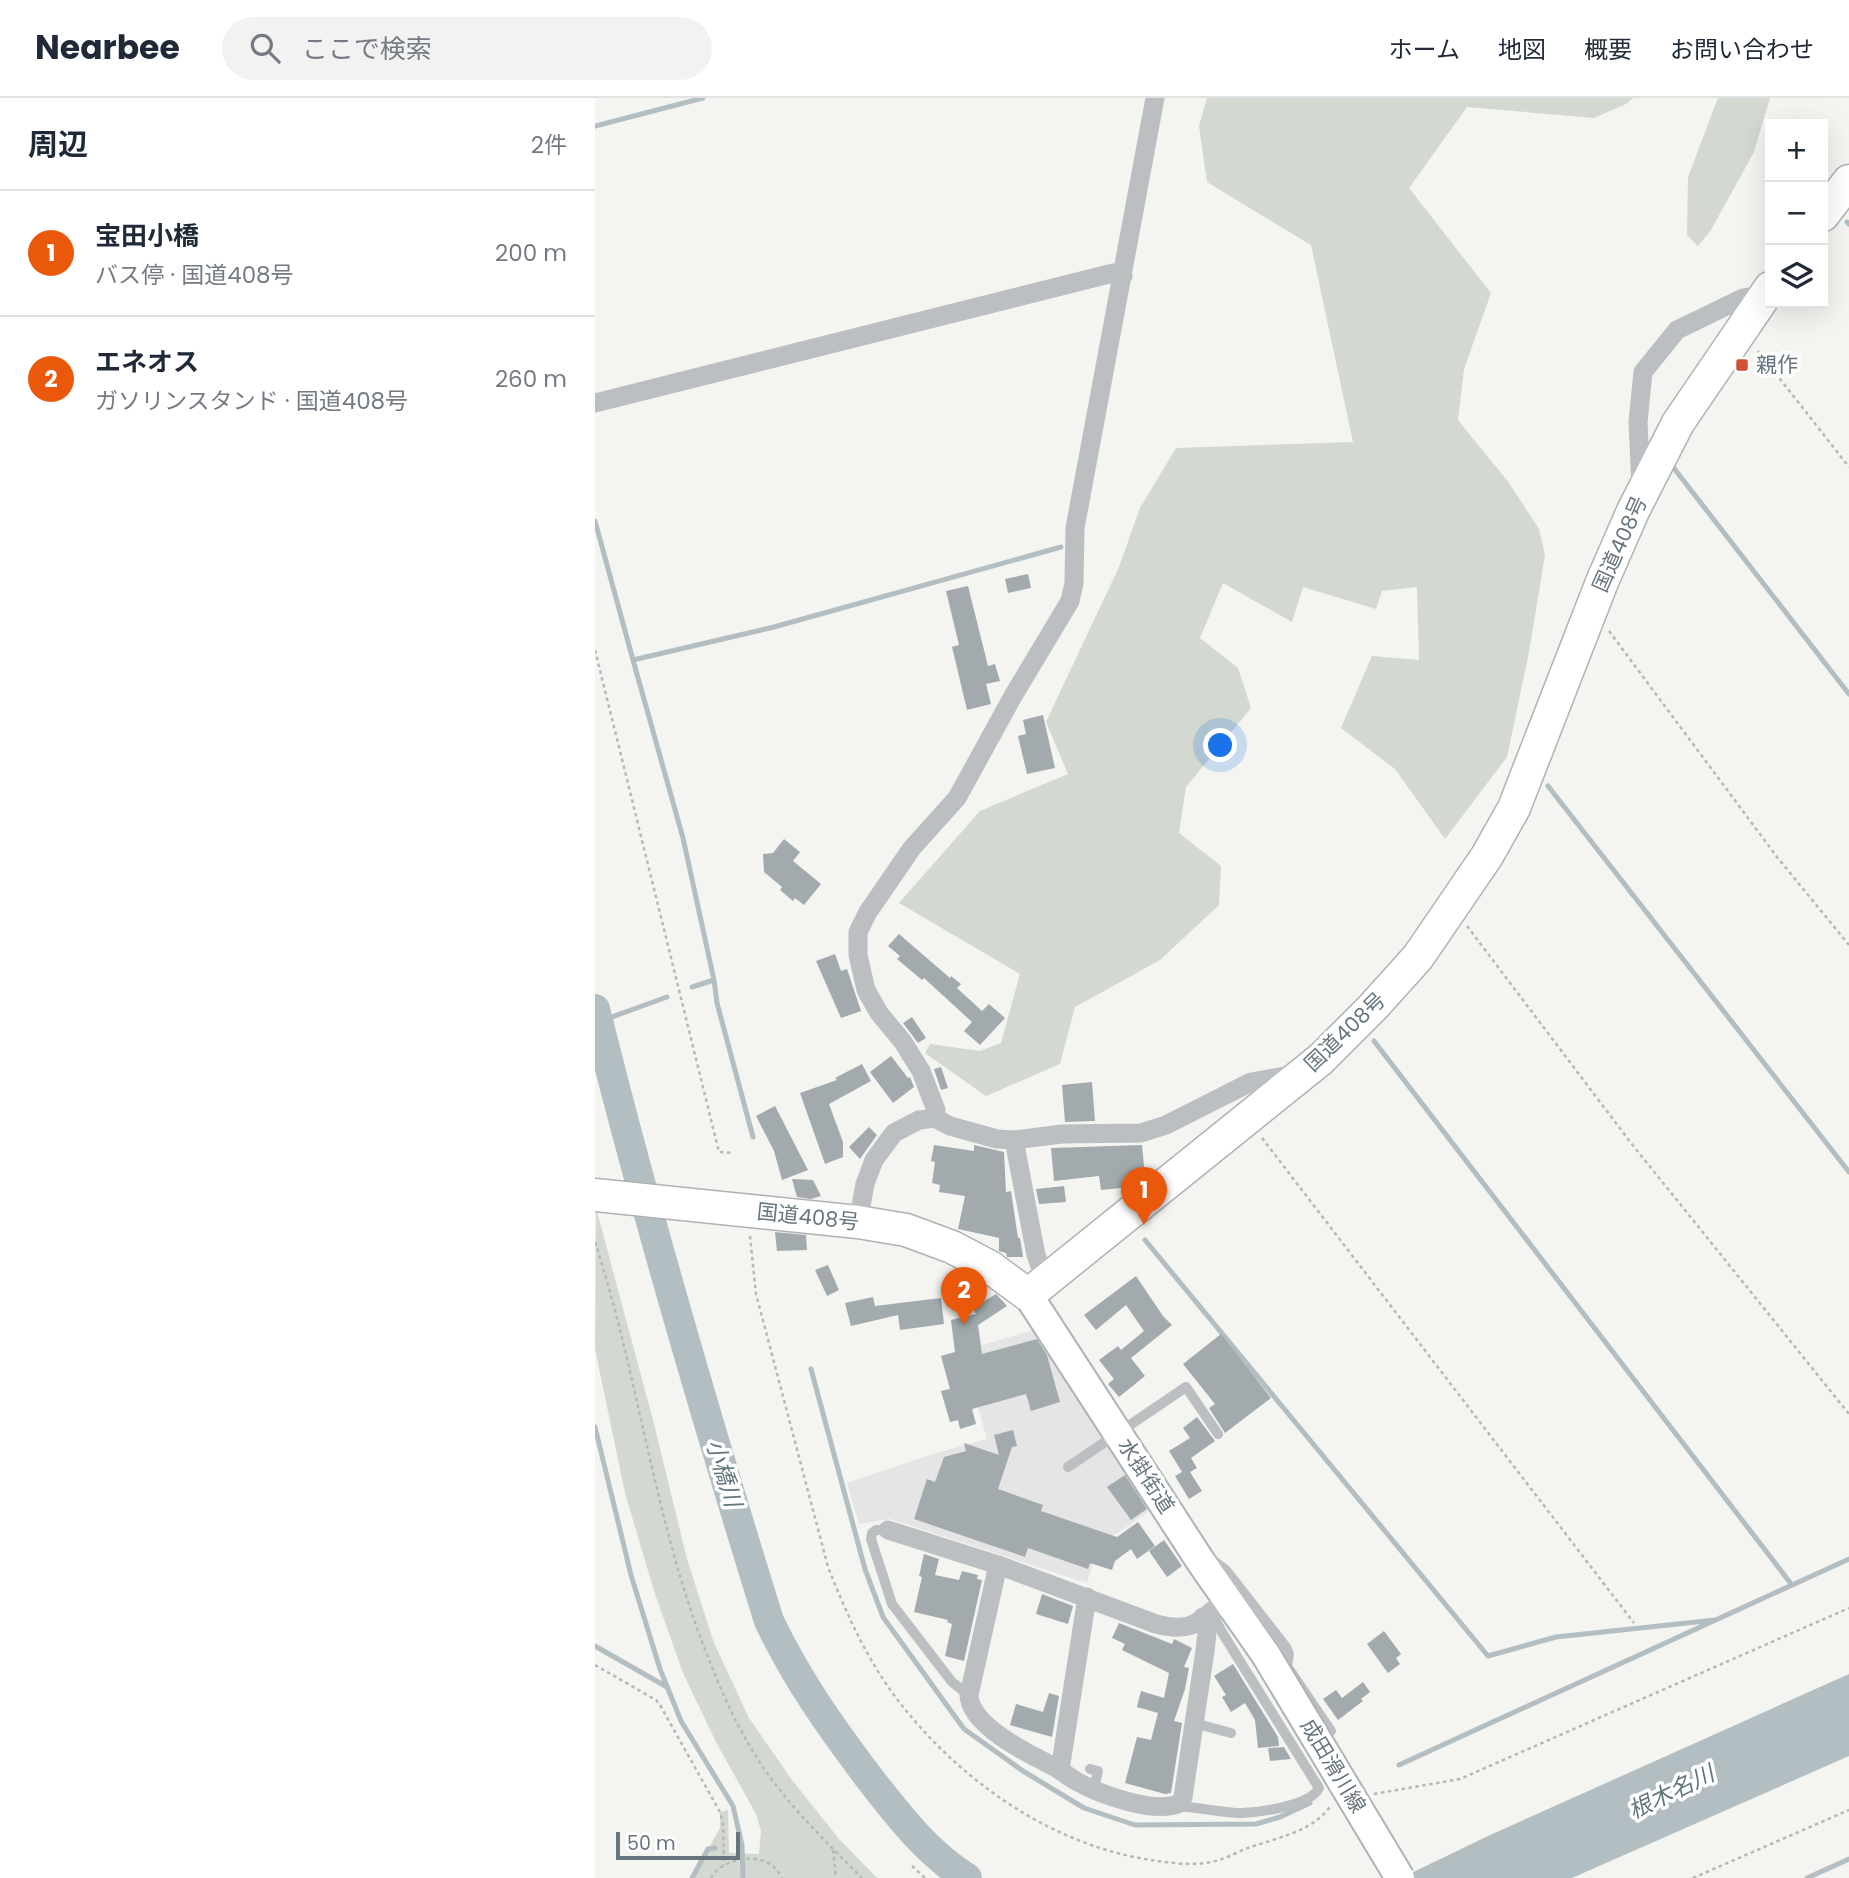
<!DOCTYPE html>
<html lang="ja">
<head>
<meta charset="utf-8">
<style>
	:root { --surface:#fff; --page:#f2f2f3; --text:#1f2937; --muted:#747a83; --line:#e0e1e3; --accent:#ea580c }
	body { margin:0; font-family:Poppins,"Noto Sans JP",sans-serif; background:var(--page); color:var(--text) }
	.controls { position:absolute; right:21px; top:21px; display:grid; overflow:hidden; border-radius:0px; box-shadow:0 7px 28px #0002 }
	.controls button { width:63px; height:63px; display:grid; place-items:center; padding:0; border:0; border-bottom:2px solid var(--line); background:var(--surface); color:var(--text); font:35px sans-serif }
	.scale { position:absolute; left:21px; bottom:18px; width:124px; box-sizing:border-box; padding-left:7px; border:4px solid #66757e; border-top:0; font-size:19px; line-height:24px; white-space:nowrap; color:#66757e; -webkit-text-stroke:5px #fff; paint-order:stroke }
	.you { position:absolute; left:626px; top:648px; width:24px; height:24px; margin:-18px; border:5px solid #fff; border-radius:50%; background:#1a73e8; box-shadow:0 0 0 10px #1a73e833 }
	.badge { display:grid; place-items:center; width:46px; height:46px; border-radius:50%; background:var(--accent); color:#fff; font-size:23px; font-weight:700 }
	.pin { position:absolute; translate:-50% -58px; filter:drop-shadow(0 2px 4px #0008) }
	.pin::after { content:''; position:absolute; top:37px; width:24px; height:21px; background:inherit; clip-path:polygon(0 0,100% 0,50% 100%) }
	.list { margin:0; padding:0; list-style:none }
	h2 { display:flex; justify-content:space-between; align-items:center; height:91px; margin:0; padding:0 28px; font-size:30px }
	h2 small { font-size:23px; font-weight:400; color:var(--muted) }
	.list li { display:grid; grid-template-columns:46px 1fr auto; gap:21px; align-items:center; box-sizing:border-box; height:126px; padding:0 28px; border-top:2px solid var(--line) }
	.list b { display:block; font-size:26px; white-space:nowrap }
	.list p { margin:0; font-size:23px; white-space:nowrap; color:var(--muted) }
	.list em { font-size:23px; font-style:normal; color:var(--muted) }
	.icon { flex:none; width:38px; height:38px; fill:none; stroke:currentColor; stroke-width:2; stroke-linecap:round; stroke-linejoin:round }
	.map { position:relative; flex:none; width:1254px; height:1780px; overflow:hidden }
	header { display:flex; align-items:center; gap:42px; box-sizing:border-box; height:98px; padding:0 35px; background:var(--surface); border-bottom:2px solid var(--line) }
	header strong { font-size:33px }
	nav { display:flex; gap:38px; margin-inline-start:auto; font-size:24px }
	.search { width:490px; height:63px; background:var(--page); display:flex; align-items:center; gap:18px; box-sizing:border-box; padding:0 24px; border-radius:38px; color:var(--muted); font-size:26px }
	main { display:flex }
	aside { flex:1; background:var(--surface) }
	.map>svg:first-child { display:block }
	.built { fill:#e4e5e4 }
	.green { fill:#d3d8d0 }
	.water { fill:#b3bec2 }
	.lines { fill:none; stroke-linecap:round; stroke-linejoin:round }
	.stream { stroke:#b3bec2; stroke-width:5 }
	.river { stroke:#b3bec2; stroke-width:30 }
	.building { fill:#a2aaae }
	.secondary-casing { stroke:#aeb3b6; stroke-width:32 }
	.trunk-casing { stroke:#afb2b5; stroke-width:35 }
	.path { stroke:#b5b8ba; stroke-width:2.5; stroke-dasharray:3.5 3.5; stroke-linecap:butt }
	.service { stroke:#bbbfc2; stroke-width:10 }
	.minor { stroke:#bbbfc2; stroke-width:19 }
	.secondary { stroke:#fff; stroke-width:28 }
	.trunk { stroke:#fff; stroke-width:32 }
	.secondary-bridge-casing { stroke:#aeb3b6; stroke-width:32; stroke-linecap:butt }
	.secondary-bridge { stroke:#fff; stroke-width:28 }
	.poi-dot { fill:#d05034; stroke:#fff; stroke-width:2.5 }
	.labels { text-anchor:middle; stroke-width:7; stroke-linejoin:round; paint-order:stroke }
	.poi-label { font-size:21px; fill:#66757e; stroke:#fff; text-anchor:start }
	.street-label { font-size:21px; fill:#66757e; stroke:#fff }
	.water-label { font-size:23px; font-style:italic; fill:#62767b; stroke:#fff }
</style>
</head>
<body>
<header>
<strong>Nearbee</strong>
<div class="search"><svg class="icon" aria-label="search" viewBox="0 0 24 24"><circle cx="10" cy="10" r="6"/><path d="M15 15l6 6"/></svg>ここで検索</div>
<nav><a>ホーム</a><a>地図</a><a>概要</a><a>お問い合わせ</a></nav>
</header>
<main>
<aside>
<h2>周辺<small>2件</small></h2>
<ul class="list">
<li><span class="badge">1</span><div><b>宝田小橋</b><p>バス停 · 国道408号</p></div><em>200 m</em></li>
<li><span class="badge">2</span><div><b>エネオス</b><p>ガソリンスタンド · 国道408号</p></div><em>260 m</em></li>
</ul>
</aside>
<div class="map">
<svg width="1254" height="1780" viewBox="0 0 1254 1780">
	<rect width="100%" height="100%" fill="#f4f4f0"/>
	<path class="built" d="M445 1230 560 1409 503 1449 492 1485 295 1421 264 1426 252 1385 331 1358 392 1341 367 1253Z"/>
	<path class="green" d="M612 0H1038L1031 6 999 20 872 9 814 90 896 195 869 271 863 322 914 385 944 431 950 457 934 554 912 659 850 741 800 671 746 630 777 558 824 562 822 489 787 493 781 511 708 489 697 524 628 485 605 540 643 570 656 610 591 689 584 735 626 768 624 807 565 862 480 909 465 966 391 998 330 955 335 946 385 953 406 945 425 876 304 805 385 713 473 676 451 624 524 469 545 410 581 350 758 344 716 147 612 84 604 28Z
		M1123 0H1175L1159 54 1116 132 1103 148 1092 137 1093 79Z
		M1 1110 58 1322 92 1461 119 1545 154 1620 197 1682 244 1741 282 1780H97L125 1730V1714L133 1712 134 1755 164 1756 166 1733 161 1716 121 1644 88 1575 59 1493 30 1395 0 1251Z"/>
	<path class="water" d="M1254 1576V1658L977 1780H806L893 1738Z"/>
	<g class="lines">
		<path class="stream" d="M0 28 108 0
			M1252 124 1254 126
			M1078 369 1254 596
			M0 423 38 562
			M953 688 1254 1074
			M119 882 122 905 158 1039
			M97 889 119 882 88 740 38 562 179 529 466 449
			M3 924 72 899
			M779 943 1197 1487
			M550 1142 893 1558 961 1539 1120 1522
			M216 1271 270 1471 288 1519 369 1631 428 1673 489 1710 540 1727 661 1726 685 1719 715 1705
			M0 1329 36 1477 65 1571 86 1623 138 1708 147 1747 148 1780
			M0 1548 72 1589
			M804 1667 1254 1461
			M97 1780 113 1751 120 1750
			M1212 1780 1254 1761"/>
		<path class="river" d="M0 911C51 1117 111 1320 174 1523 203 1583 235 1628 275 1681 304 1718 332 1755 372 1780"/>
	</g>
	<path class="building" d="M433 476 436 490 413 495 410 481Z
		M373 488 393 568 400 566 405 583 391 586 396 606 372 612 357 549 364 547 351 493Z
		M448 617 460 670 432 676 423 638 431 636 428 622Z
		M189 741 205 754 198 763 226 786 209 807 200 800 198 803 185 792 187 789 169 774 168 756 178 755Z
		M304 836 355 880 356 878 366 886 362 890 387 913 394 906 410 920 385 947 369 933 377 924 329 880 327 882 302 861 305 858 293 848Z
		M240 856 246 873 252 871 266 913 246 920 221 863Z
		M317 919 331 940 323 945 308 925Z
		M296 958 313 980 315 979 319 989 298 1005 275 974Z
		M267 966 276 983 234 1006 248 1044V1059L230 1066 205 995 242 982 240 980Z
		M346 969 353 990 346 992 339 971Z
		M497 984 500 1023 470 1024 467 987Z
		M180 1008 213 1072 187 1082 179 1053 161 1018Z
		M274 1029 282 1037 265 1061 254 1049Z
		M339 1047 379 1053V1047L409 1054 411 1094 416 1093 423 1140H425L428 1159H412L411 1155 404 1153V1140L400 1139 363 1131 370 1098 344 1094 345 1087 337 1085 340 1064 336 1063Z
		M547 1047 550 1079 534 1082 535 1089 506 1092 504 1078 459 1083 456 1050Z
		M197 1081 218 1082 226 1098 216 1101 202 1099Z
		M469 1088 471 1104 444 1106 441 1091Z
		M180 1134 211 1137 212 1152 182 1153Z
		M233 1167 244 1192 232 1198 220 1172Z
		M541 1178 568 1218 577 1227 536 1260 550 1278 524 1299 513 1286 519 1281 504 1262 523 1248 526 1252 549 1233 531 1207 501 1232 489 1217Z
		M401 1196 412 1208 383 1227 387 1256 442 1241 452 1257 465 1304 436 1313 431 1296 377 1311 381 1326 365 1331 363 1322 355 1324 346 1293 355 1291 346 1258 360 1254 356 1222 381 1216 378 1210Z
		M278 1199 280 1208 346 1200 349 1226 305 1232 303 1217 256 1228 250 1205Z
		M626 1236 676 1300 630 1335 614 1310 620 1306 588 1266Z
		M602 1319 620 1343 596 1360 602 1370 595 1374 607 1393 594 1401 580 1378 587 1374 574 1353 595 1340 588 1330Z
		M418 1332 422 1348 417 1349 403 1391 448 1407 446 1413 522 1439 543 1424 560 1448 542 1461 536 1451 520 1463 517 1472 495 1465 493 1471 433 1450 430 1459 319 1421 332 1381 340 1384 349 1359 371 1353 369 1345 404 1357 399 1337Z
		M530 1377 552 1411 536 1422 512 1389Z
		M569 1442 587 1468 572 1479 554 1453Z
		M329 1456 344 1461 340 1477 364 1482 367 1473 383 1477 382 1481 387 1482 369 1563 350 1558 357 1526 352 1524 353 1522 319 1514 327 1479 324 1478Z
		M447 1496 478 1508 473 1526 441 1516Z
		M524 1525 577 1546 579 1541 597 1550 589 1569 594 1570 590 1591 579 1623 587 1625 576 1695 570 1696 530 1685 542 1639 556 1642 563 1615 542 1609 546 1593 569 1600 574 1575 527 1552 530 1546 517 1540Z
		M789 1533 806 1556 801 1560 805 1566 793 1575 772 1546Z
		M638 1566 683 1639 684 1648 663 1650 660 1622 650 1605 636 1614 627 1599 631 1597 619 1578Z
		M768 1584 775 1594 766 1601 768 1603 743 1622 728 1601 741 1592 747 1600Z
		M454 1595 464 1598 457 1639 415 1627 421 1606 448 1614Z
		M689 1649 696 1661 675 1663 673 1650Z"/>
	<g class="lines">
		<defs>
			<path id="secondary" d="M433 1197 606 1464 671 1557"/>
			<path id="trunk" d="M1228 117 1254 83
				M0 1097 263 1124 311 1132 357 1149 395 1169 433 1197 726 961 778 909 823 859 892 758 919 710 1007 484 1038 413 1083 325 1175 190"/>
		</defs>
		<use href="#secondary" class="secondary-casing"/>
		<use href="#trunk" class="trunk-casing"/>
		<path class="path" d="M1163 253 1254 369
			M1014 533 1182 759 1254 847
			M0 552 124 1054 139 1055
			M872 828 1036 1045 1254 1316
			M667 1040 1039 1525
			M155 1138 161 1196 233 1469C252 1517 273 1564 305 1605 366 1683 456 1747 556 1762 577 1765 602 1769 624 1762 634 1759 644 1753 653 1750 681 1740 720 1733 736 1707
			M0 1144C44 1279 59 1422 111 1554 125 1590 141 1627 162 1660 191 1705 229 1742 267 1780
			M0 1567 61 1602 65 1607 125 1714 128 1725 129 1767
			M779 1696 865 1681 1254 1510
			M238 1752 241 1780
			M317 1768 330 1780
			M116 1780C125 1763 154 1756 171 1764 179 1767 183 1773 187 1780
			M1098 1780 1254 1712"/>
		<path class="service" d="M473 1369 591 1289 623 1336
			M293 1432H281L277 1435 276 1441 297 1506 357 1584 374 1597
			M616 1461 631 1472 691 1549 694 1556 692 1568 736 1633
			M599 1625 636 1635
			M495 1671 503 1673 499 1690
			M585 1705 591 1709C609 1710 628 1715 647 1715 666 1714 715 1708 724 1690L628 1536 616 1513"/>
		<path class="minor" d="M0 305 518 175 528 178
			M1046 389 1043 324 1048 274 1082 232 1148 200 1171 196
			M340 1020 341 1012 326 973 308 944 284 915 271 892 263 857V834L273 814 317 750 362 700 418 598 475 503 479 485 480 430 560 0
			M419 1042 441 1157 451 1184
			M263 1124 270 1086 279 1062 299 1035 324 1022 340 1020 355 1028 402 1041 419 1042 467 1036 546 1035 571 1027 656 984 702 976
			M293 1432 403 1467 561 1526C600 1536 604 1522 633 1500
			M403 1467 374 1597C375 1628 434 1656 458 1668 466 1673 473 1678 481 1683 504 1696 560 1717 585 1705L588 1699 610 1553 612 1535 608 1519
			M465 1672 492 1499"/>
		<use href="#secondary" class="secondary"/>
		<use href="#trunk" class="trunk"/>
		<defs>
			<path id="secondary-bridge" d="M671 1557 805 1780"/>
		</defs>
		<use href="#secondary-bridge" class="secondary-bridge-casing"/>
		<use href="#secondary-bridge" class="secondary-bridge"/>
	</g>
	<rect class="poi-dot" x="1140" y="260" width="14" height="14" rx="3.5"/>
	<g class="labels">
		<g class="poi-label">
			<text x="1161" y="274">親作</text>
		</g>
		<g class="street-label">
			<text transform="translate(1025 446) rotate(-66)" y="7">国道408号</text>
			<text transform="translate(750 934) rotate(-44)" y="7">国道408号</text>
			<text transform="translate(213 1119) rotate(6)" y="7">国道408号</text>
			<text transform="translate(551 1378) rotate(57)" y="7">水掛街道</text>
			<text transform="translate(738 1668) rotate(59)" y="7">成田滑川線</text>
		</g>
		<g class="water-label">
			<text transform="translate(129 1375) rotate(73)" y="8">小橋川</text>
			<text transform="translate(1076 1694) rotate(-26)" y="8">根木名川</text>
		</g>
	</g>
</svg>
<div class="controls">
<button>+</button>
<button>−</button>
<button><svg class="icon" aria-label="layers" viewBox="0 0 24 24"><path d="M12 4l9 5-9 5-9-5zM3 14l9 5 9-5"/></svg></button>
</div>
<div class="scale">50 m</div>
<div class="you"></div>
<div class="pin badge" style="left:549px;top:1127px">1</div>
<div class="pin badge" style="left:369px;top:1227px">2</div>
</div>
</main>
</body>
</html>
